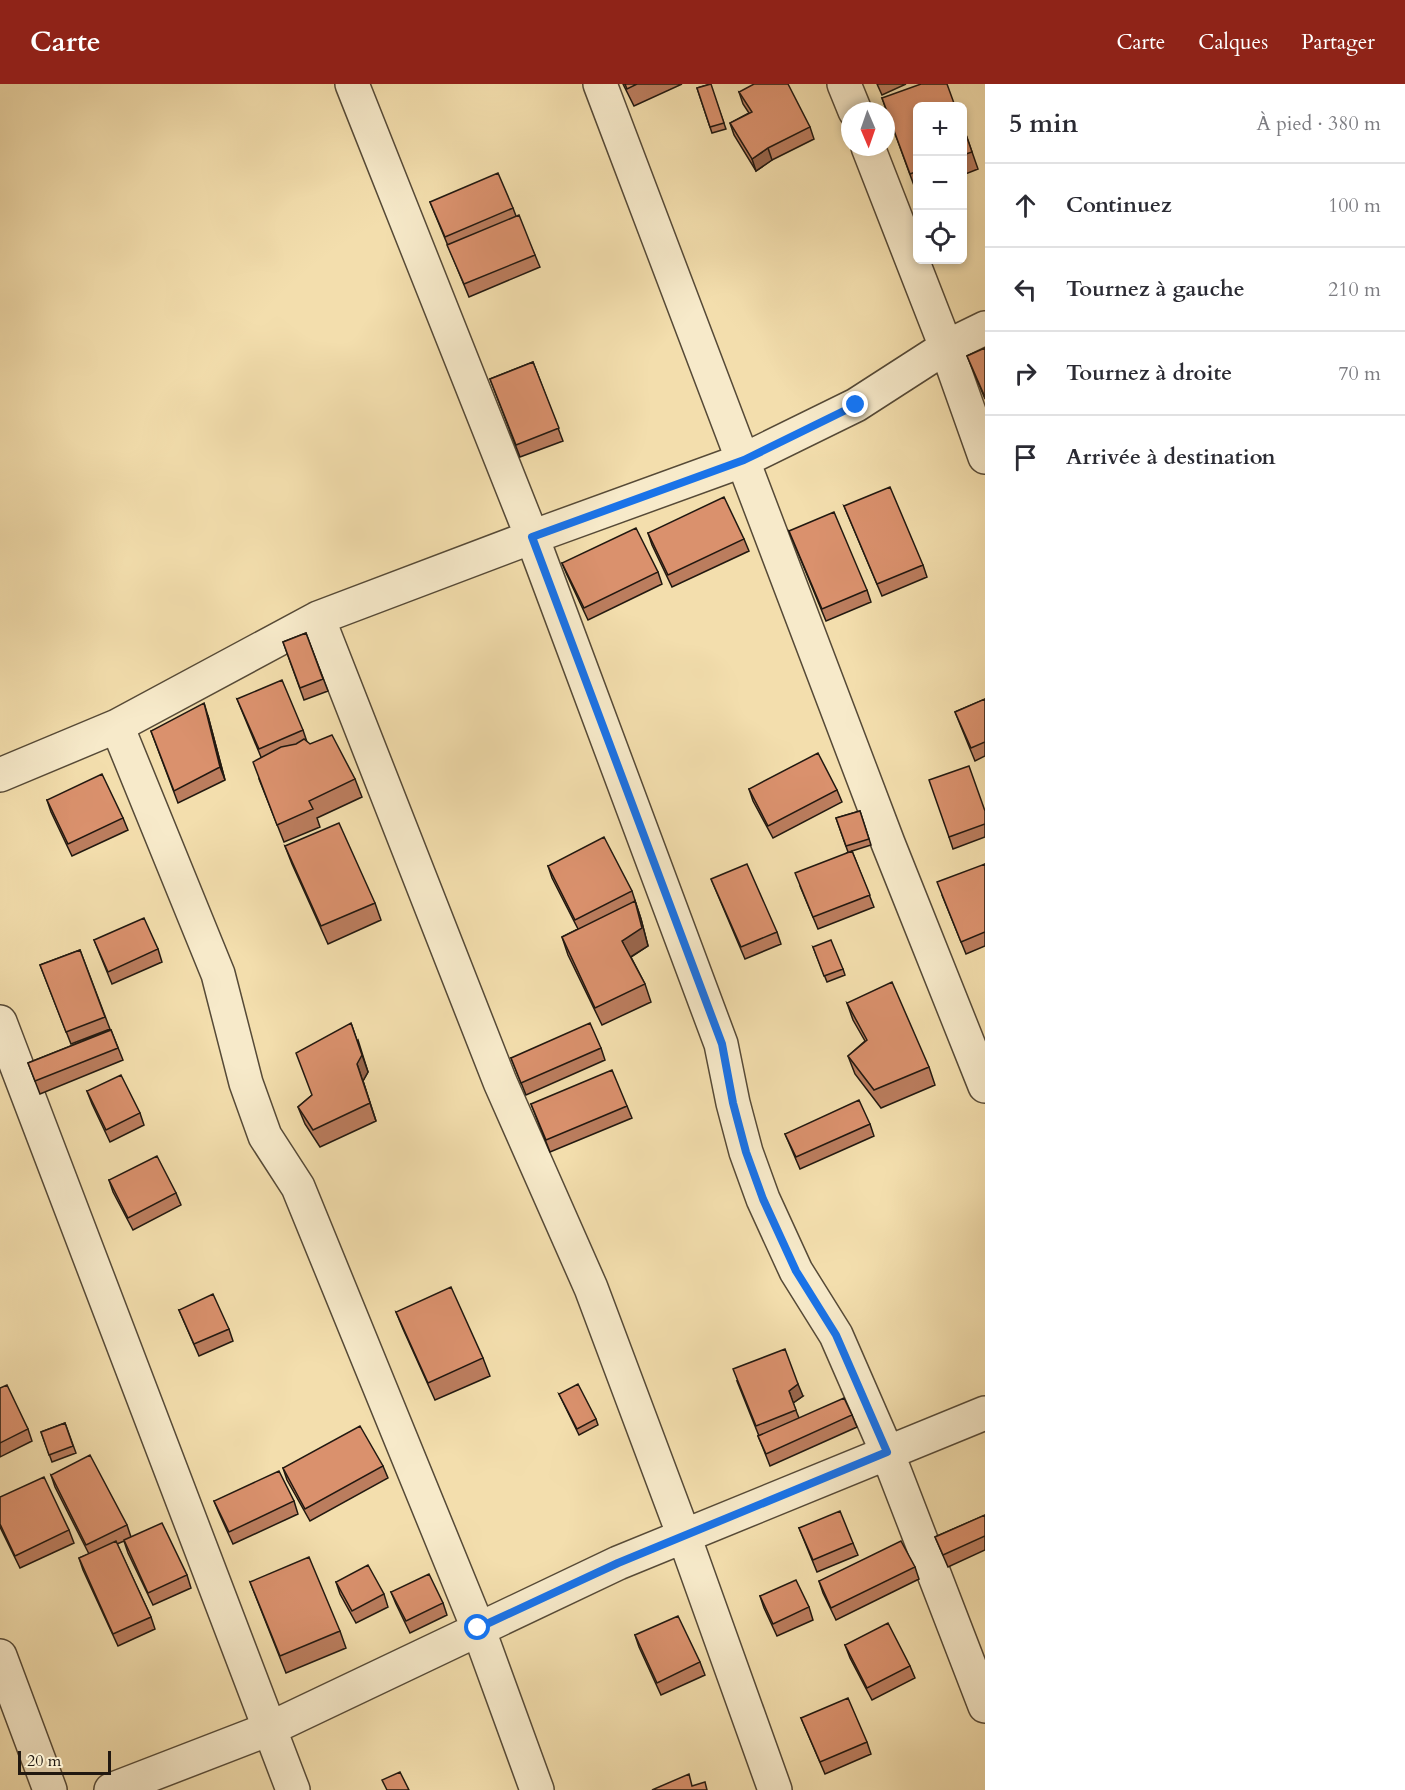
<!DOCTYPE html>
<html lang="fr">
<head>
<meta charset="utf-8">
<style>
	:root { --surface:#fff; --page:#f7f7f7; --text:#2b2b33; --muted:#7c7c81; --line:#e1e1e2; --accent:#8f2418 }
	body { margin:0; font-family:Cardo,serif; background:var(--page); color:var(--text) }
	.controls { position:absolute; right:18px; top:18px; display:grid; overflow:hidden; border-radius:9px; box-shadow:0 3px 9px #0003 }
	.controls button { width:54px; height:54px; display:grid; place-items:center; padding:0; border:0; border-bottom:2px solid var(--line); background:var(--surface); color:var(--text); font:30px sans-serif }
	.compass { position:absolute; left:841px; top:18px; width:54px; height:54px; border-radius:50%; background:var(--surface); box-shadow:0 3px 9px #0003; rotate:178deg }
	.scale { position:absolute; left:18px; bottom:15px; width:93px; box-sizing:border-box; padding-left:6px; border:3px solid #211810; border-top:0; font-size:16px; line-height:21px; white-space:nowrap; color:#211810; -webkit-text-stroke:4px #f7eaca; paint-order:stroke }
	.stop { position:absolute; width:18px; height:18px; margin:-14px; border:4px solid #1a73e8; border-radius:50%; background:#fff }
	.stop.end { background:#1a73e8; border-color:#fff; box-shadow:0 2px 6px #0008 }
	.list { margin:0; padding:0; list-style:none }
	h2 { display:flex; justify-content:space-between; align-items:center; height:78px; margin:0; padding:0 24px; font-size:26px }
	h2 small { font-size:20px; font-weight:400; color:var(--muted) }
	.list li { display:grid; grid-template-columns:39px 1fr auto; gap:18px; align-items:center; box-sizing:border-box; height:84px; padding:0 24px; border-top:2px solid var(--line) }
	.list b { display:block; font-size:22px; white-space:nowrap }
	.list em { font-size:20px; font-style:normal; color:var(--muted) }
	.icon { flex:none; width:33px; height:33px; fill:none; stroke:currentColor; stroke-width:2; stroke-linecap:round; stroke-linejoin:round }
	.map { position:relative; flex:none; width:985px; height:1706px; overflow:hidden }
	header { display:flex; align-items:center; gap:36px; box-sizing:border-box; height:84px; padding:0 30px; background:var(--accent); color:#fff }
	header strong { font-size:28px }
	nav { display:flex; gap:33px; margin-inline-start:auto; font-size:21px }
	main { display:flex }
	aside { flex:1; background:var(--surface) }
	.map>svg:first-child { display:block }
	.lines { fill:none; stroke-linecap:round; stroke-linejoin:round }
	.minor-casing { stroke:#564a37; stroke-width:36 }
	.minor { stroke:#f7eaca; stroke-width:33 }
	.wall { fill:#bb7d5e; stroke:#211810; stroke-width:1.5 }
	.shaded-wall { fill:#99664c; stroke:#211810; stroke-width:1.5 }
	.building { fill:#da916d; stroke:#211810; stroke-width:1.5 }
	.route { stroke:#1a73e8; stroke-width:8 }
</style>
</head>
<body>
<header>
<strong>Carte</strong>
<nav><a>Carte</a><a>Calques</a><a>Partager</a></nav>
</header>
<main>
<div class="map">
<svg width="985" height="1706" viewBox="0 0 985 1706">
	<rect width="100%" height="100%" fill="#f3dead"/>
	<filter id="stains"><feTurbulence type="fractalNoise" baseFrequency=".00333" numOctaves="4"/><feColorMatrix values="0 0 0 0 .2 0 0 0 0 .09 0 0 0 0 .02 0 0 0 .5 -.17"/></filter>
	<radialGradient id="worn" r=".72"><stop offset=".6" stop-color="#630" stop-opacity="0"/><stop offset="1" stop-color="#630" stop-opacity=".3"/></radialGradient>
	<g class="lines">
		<defs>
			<path id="minor" d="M352 0 532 453 721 960 733 1019 746 1068 763 1115 796 1187 836 1251 887 1368 985 1622
				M600 0 888 759 985 1002
				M844 0 855 27
				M868 63 946 263 985 373
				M318 534 500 998 591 1204 684 1452 775 1706
				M117 642 218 890 246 999 265 1052 298 1103 478 1544 537 1706
				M0 691 117 642 318 534 532 453 744 376 856 321 946 263 985 244
				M0 938 293 1706
				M0 1572 50 1706
				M111 1706 269 1645 618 1479 985 1329"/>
		</defs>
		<use href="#minor" class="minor-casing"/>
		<use href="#minor" class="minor"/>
	</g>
	<path class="wall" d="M623 0H682L634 22Z
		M710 0 726 45 712 49 697 4Z
		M877 0H906L882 11Z
		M739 8 810 43 814 55 772 76 756 87 734 51 730 39 749 29 743 20Z
		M882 14 918 22V107H916Z
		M963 42 978 85 963 91Z
		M430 118 513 124 516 132 535 171 540 183 469 213Z
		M985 264V315L967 272Z
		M533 278 563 357 520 373 490 295Z
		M844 422 923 481 927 493 882 512Z
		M789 447 867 506 871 518 826 537Z
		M648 449 744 455 749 467 672 503 652 461Z
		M562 479 658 488 662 500 588 536 567 491Z
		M306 549 328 607 304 616 283 558Z
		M237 615 303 646 307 658 355 695 362 713 317 734 320 743 284 758 259 695 261 673Z
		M985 615V672L975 677 955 628Z
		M208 632 225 696 178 719 151 647Z
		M749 705 837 706 842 718 773 754 753 717Z
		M47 716 123 734 128 746 72 772 51 728Z
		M985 726V753L953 765 949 753Z
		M860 727 871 761 852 767 874 823 818 845 800 802 848 768 836 734Z
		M285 762 375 819 381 836 328 860 292 780Z
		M985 780V862L966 870 942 811Z
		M548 782 632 807 641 835 648 862 631 873 645 900 651 918 602 941 568 871 562 853 578 845 552 794Z
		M711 795 777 848 781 860 745 875Z
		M94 856 158 865 162 878 112 900Z
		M813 863 843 885 845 891 827 898Z
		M80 866 110 945 71 960 40 881Z
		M847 919 929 983 935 1001 881 1024 855 990 848 972 865 957 853 936Z
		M111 946 123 976 40 1010 28 979Z
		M358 956 368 988 363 997 376 1037 320 1063 305 1040 298 1023 312 1011Z
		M601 964 605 976 526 1011 511 974Z
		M87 1007 140 1029 144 1041 110 1058 92 1020Z
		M531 1020 627 1022 632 1034 550 1068Z
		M870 1040 874 1052 800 1085 785 1050Z
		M109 1096 176 1109 181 1121 133 1146 113 1108Z
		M179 1226 229 1245 233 1257 199 1272Z
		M396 1228 483 1274 490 1292 435 1316 403 1245Z
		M737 1297 803 1312 793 1319 799 1334 852 1331 857 1343 770 1382 763 1364 758 1352H759Z
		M0 1304 28 1345 32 1357 0 1373Z
		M559 1310 596 1335 598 1341 579 1351Z
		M65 1339 76 1369 52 1378 41 1348Z
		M383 1382 388 1394 310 1437 287 1396 283 1384Z
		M51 1391 127 1441 131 1453 187 1491 191 1504 153 1521 128 1469 124 1457 117 1460 151 1533 155 1545 118 1562 83 1486 79 1474 89 1470 55 1403Z
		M0 1413 69 1446 74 1459 20 1484 0 1443Z
		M214 1417H294L298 1430 233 1460 219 1429Z
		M985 1431V1466L948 1483 935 1453Z
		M799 1444 853 1459 858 1471 817 1488Z
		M915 1483 919 1495 836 1536 823 1509 819 1497Z
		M250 1498 340 1547 346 1564 286 1589Z
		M336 1498 384 1510 388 1523 356 1539 340 1510Z
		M391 1508 443 1519 447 1531 410 1549 396 1520Z
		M760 1512 809 1523 813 1536 777 1552 764 1524Z
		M635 1551 700 1578 705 1591 661 1611 639 1563Z
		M845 1561 910 1582 915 1594 872 1616 850 1574Z
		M801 1634 867 1658 871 1670 825 1690Z"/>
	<path class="shaded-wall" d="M768 64 772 76 756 87 752 75Z
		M204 619 208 632 225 696 220 683Z
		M635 817 641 835 648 862 629 874 622 857Z
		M351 939 368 988 363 997 376 1037 357 980Z
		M798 1300 803 1312 793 1319 789 1307Z"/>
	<path class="building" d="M625 0H637L627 5Z
		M711 0 724 39 710 43 697 4Z
		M754 0H788L810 43 768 64 752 75 730 39 752 28 739 8Z
		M921 0H947L955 22H918V87L910 90 882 14Z
		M963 42 972 68 963 71Z
		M498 89 513 124 445 153 430 118Z
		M519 131 535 171 464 200 447 161Z
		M985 264V313L967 272Z
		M533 278 559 344 516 361 490 295Z
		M890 403 923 481 877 500 844 422Z
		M724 413 744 455 668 491 648 449Z
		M834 428 867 506 822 525 789 447Z
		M636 444 658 488 584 524 562 479Z
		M306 549 323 595 300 604 283 558Z
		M282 596 303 646 259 665 237 615Z
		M985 615V658L971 664 955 628Z
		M204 619 220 683 174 707 151 647Z
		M332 651 355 695 309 717 313 725 277 741 253 678 281 663 296 660 304 655 310 660Z
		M818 669 837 706 768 742 749 705Z
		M969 682 985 727V740L949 753 929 696Z
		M102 690 123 734 68 760 47 716Z
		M860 727 869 755 846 762 836 734Z
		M339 739 375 819 321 842 285 762Z
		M604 753 632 807 575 836 548 782Z
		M852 767 870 811 813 833 795 789Z
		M747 780 777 848 741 863 711 795Z
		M985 780V848L961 858 937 798Z
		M635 817 642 844 622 857 645 900 595 924 562 853Z
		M144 834 158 865 108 888 94 856Z
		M831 856 843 885 824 892 813 863Z
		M80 866 105 933 66 948 40 881Z
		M892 898 929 983 874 1006 848 972 867 956 847 919Z
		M351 939 362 971 357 980 370 1019 313 1046 298 1023 312 1011 296 969Z
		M590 939 601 964 521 999 511 974Z
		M111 946 118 964 35 997 28 979Z
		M612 986 627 1022 546 1056 531 1020Z
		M121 991 140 1029 106 1046 87 1007Z
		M859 1016 870 1040 796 1073 785 1050Z
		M157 1072 176 1109 128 1134 109 1096Z
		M451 1203 483 1274 428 1299 396 1228Z
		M213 1210 229 1245 194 1260 179 1226Z
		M785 1265 798 1300 789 1307 796 1326 756 1342 733 1285Z
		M578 1300 596 1335 577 1345 559 1310Z
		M7 1301 28 1345 0 1359V1304Z
		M844 1314 852 1331 766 1370 758 1352Z
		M65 1339 73 1362 49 1371 41 1348Z
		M360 1342 383 1382 305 1425 283 1384Z
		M90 1371 127 1441 86 1461 51 1391Z
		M279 1387 294 1417 229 1448 214 1417Z
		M44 1393 69 1446 15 1472 0 1440V1413Z
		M840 1427 853 1459 813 1476 799 1444Z
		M985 1431V1452L943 1471 935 1453Z
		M162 1439 187 1491 148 1509 124 1456Z
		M116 1457 151 1533 113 1550 79 1474Z
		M901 1457 915 1483 831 1524 819 1497Z
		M309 1473 340 1547 280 1572 250 1498Z
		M368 1481 384 1510 352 1527 336 1498Z
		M429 1490 443 1519 406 1537 391 1508Z
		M796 1496 809 1523 773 1540 760 1512Z
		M678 1532 700 1578 657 1599 635 1551Z
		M888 1539 910 1582 867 1604 845 1561Z
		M848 1614 867 1658 820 1678 801 1634Z
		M400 1688 409 1706H387L382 1696Z
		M689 1690 692 1702 705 1698 707 1706H652Z"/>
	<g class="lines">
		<path class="route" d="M478 1544 618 1479 887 1368 836 1251 796 1187 763 1115 746 1068 733 1019 722 960 532 453 744 376 856 321"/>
	</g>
	<rect width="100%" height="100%" filter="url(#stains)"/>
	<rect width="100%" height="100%" fill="url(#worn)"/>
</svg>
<div class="controls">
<button>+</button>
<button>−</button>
<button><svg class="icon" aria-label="locate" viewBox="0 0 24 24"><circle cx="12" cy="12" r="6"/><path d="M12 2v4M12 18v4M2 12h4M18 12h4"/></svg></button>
</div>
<svg class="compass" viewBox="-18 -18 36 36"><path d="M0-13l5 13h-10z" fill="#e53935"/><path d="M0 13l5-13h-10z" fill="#7c7c81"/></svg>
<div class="scale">20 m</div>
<div class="stop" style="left:478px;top:1544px"></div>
<div class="stop end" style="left:856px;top:321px"></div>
</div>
<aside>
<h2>5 min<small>À pied · 380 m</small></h2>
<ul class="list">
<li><svg class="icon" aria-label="ahead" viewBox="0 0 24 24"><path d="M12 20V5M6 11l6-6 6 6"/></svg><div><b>Continuez</b></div><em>100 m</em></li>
<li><svg class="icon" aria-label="left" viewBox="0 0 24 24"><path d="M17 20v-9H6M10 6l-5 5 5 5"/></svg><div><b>Tournez à gauche</b></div><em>210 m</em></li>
<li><svg class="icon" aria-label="right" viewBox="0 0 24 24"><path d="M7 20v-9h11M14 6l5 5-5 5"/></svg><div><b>Tournez à droite</b></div><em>70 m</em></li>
<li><svg class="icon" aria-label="arrive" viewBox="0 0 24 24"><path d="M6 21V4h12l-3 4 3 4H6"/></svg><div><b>Arrivée à destination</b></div></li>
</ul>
</aside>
</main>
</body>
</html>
